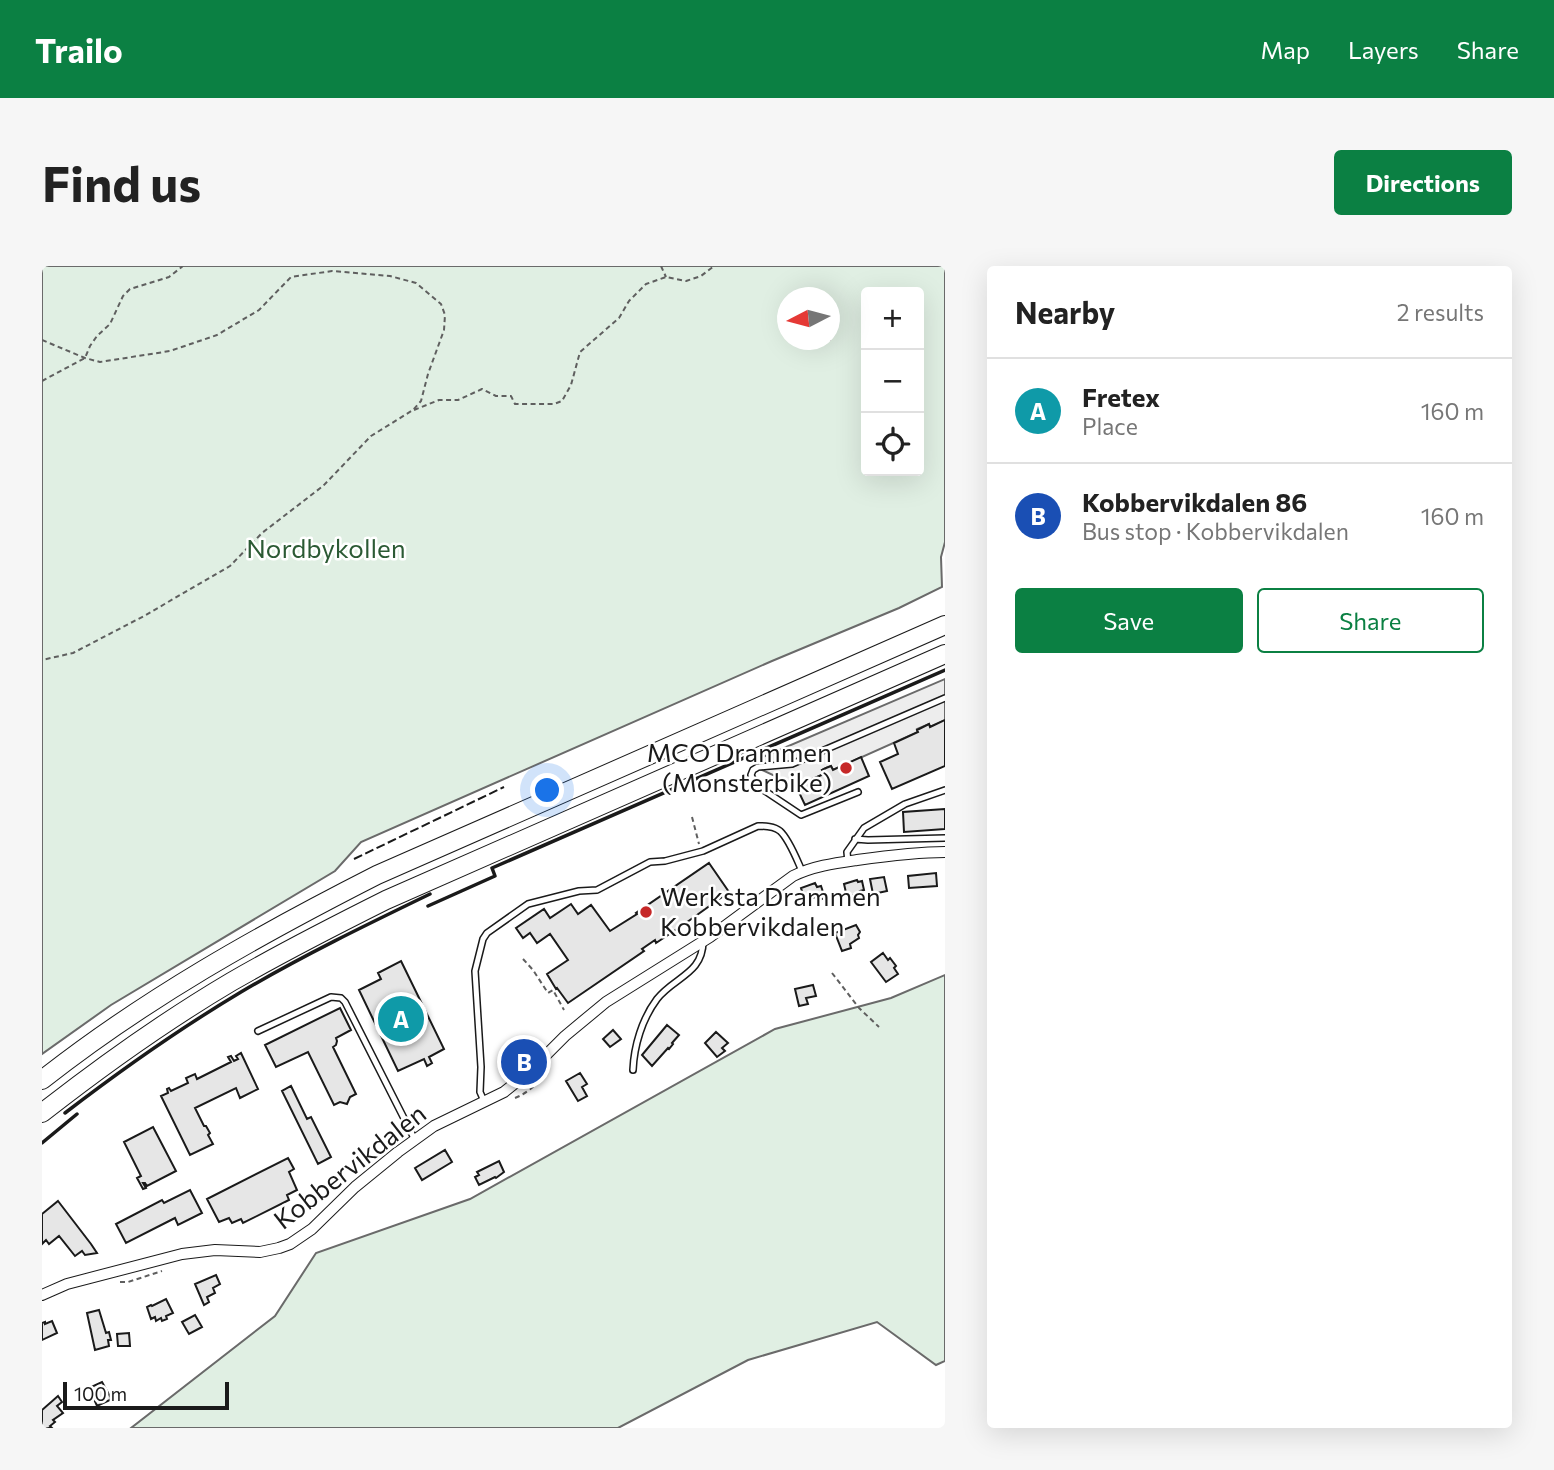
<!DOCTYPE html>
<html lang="en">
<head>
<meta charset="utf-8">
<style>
	:root { --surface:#fff; --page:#f6f6f6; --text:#222; --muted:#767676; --line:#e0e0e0; --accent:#0b8043 }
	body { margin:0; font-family:Commissioner,sans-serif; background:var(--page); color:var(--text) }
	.controls { position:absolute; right:21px; top:21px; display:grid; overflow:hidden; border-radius:7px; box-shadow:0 7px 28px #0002 }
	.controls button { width:63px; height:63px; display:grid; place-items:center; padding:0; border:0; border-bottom:2px solid var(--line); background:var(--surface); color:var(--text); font:35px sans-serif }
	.compass { position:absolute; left:735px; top:21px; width:63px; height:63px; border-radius:50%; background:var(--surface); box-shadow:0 7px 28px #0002; rotate:264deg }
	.scale { position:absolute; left:21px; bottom:18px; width:166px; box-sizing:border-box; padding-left:7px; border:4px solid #1a1a1a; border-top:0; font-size:19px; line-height:24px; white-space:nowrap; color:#1a1a1a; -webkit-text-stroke:5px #fff; paint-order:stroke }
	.you { position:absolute; left:506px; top:525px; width:24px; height:24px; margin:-18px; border:5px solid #fff; border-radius:50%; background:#1a73e8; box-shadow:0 0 0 10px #1a73e833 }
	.badge { display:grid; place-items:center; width:46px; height:46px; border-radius:50%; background:var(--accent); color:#fff; font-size:23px; font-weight:700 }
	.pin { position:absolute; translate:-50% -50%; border:4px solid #fff; box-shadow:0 2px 7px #0006 }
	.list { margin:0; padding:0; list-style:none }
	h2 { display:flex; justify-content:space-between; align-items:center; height:91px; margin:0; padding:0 28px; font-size:30px }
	h2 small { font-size:23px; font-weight:400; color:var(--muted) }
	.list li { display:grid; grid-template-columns:46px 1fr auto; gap:21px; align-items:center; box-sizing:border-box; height:105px; padding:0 28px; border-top:2px solid var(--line) }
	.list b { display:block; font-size:26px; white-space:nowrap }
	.list p { margin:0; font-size:23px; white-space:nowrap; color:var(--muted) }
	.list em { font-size:23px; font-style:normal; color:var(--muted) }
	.actions { display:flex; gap:14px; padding:21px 28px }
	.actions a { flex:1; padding:16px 0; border:2px solid var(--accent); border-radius:7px; text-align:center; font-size:24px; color:var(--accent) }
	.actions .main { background:var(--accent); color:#fff }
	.icon { flex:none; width:38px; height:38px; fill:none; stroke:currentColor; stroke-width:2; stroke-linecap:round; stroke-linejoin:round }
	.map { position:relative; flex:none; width:903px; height:1162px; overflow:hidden; border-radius:7px }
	header { display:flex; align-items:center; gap:42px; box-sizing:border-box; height:98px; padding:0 35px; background:var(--accent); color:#fff }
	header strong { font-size:33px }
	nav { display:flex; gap:38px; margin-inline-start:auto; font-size:24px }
	.intro { display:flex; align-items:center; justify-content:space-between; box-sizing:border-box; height:168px; padding:0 42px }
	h1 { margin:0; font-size:49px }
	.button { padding:18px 32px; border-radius:7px; background:var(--accent); color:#fff; font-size:24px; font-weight:700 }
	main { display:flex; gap:42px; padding:0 42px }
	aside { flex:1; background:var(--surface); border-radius:7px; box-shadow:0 7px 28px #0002 }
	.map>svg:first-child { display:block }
	.green { fill:#e0efe3; stroke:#6a6a6a; stroke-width:2; fill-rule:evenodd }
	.parking { fill:#ededed; stroke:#6a6a6a; stroke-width:2 }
	.building { fill:#e6e6e6; stroke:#1a1a1a; stroke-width:2 }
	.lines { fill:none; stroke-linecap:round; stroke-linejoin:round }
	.lane-casing { stroke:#1a1a1a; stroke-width:8 }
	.street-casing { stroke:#1a1a1a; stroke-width:12 }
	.highway-casing { stroke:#1a1a1a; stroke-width:20 }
	.path { stroke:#5f5f5f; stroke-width:2; stroke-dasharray:5 3.5; stroke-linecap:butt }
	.lane { stroke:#fff; stroke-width:5 }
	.street { stroke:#fff; stroke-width:10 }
	.highway { stroke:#fff; stroke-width:18 }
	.fence { stroke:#1a1a1a; stroke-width:2; stroke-dasharray:9 3.5; stroke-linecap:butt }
	.wall { stroke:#1a1a1a; stroke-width:3.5 }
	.poi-dot { fill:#c62828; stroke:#fff; stroke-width:2.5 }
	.labels { text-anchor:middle; stroke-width:5; stroke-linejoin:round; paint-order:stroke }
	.park-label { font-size:26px; fill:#2b5a34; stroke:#fff }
	.poi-label { font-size:26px; fill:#1a1a1a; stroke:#fff; text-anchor:end }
	.street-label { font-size:26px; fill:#1a1a1a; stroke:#fff }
</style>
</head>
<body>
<header>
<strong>Trailo</strong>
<nav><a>Map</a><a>Layers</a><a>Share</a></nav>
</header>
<div class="intro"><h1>Find us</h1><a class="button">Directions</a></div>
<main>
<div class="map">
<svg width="903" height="1162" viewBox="0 0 903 1162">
	<rect width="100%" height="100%" fill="#fff"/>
	<path class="green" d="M0 0H903V276L899 291 900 321 857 342 730 395 319 576 293 605 69 739 0 788ZM824 26H877V205H824ZM746 32H788V74H746Z
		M903 709V1095L894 1099 835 1056 706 1094 576 1162H89L233 1050 274 987 428 933 733 763 849 732Z"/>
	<path class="parking" d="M903 413V454L888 461 887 458 875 463 876 466 791 504 789 500 784 502 780 504 782 508 754 520 718 503 714 494Z"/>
	<path class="building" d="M903 454V500L850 523 838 496 856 488 852 477 876 466 875 464 887 458 888 461Z
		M819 491 827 510 763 539 754 520 782 508 780 504 784 502 789 500 791 504Z
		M903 543V563L862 566 861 546Z
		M667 597 687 626 641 659 614 677 613 674 600 683 602 685 526 737 515 722 514 723 505 708 526 694 508 668 495 677 488 667 481 672 474 662 502 643 508 652 529 638 536 648 549 639 568 665 595 648 594 647Z
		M894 607 895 620 867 622 866 610Z
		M842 611 845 625 831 628 828 613Z
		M815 614 816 616 820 615 822 624 818 625 819 627 805 631 802 618Z
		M773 617 775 621 779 620 783 632 777 634 776 630 763 635 759 622Z
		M814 659 818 666 816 669 817 672 808 678 809 682 800 685 793 667Z
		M841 687 846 694 848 692 854 700 852 702 856 708 844 716 829 696Z
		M359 695 402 783 387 791 390 797 385 800 382 793 356 805 317 724 339 713 336 707Z
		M771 719 774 730 764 732 766 738 757 740 753 723Z
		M298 742 309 764 294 772 295 775 294 779 291 781 314 828 308 831 305 838 298 836 292 839 266 786 234 801 223 779Z
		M625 759 637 769 630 777 631 778 627 783 626 782 610 800 600 789Z
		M571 764 579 773 568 781 561 773Z
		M674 766 686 777 680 782 683 785 675 791 663 777Z
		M199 787 216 823 198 832 194 822 153 842 162 860H164L168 867 166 869 171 878 148 889 119 830 126 827 125 823 127 822 129 825 146 817 144 812 153 808 155 813 189 796 186 791 189 790 192 795 196 793 194 790Z
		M538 807 545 818 540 821 545 830 536 835 524 815Z
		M249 820 265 853 269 851 289 891 276 898 240 825Z
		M111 861 134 905 105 920 103 917H101L104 922 101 923 95 912 99 910 82 876Z
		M403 884 410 896 380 914 373 902Z
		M246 892 252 903 247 906 255 924 245 929 247 934 201 957 199 953 190 957 187 952 177 956 165 933Z
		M457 895 462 906 454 912 453 911 437 919 433 911 437 909 435 906Z
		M148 924 160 947 136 959 133 952 84 977 74 958 120 934 122 937Z
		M16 935 49 978 55 987 43 989 40 985 33 990 17 970 7 978 4 974 0 978V948Z
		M174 1009 178 1018 171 1022 173 1027 165 1031 167 1036 162 1039 153 1018Z
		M124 1033 131 1047 124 1050 125 1053 120 1055 119 1052 114 1055 113 1051 109 1053 105 1041 109 1039 110 1040Z
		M57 1044 64 1067 67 1066 69 1074H66L67 1080 53 1084 45 1047Z
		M153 1049 160 1061 147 1068 140 1056Z
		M10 1055 15 1067 0 1074V1057L3 1056V1058Z
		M87 1067 88 1080H76L75 1068Z
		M60 1116 69 1132 68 1134 55 1140 47 1122Z
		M16 1130 20 1136 15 1140 21 1147 11 1154 13 1156 8 1160 10 1162H2L0 1160V1144Z"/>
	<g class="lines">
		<defs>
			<path id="lane" d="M816 526 759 549 714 519 709 509 711 504 716 501 750 498 903 432
				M813 573 826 574 903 572
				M806 596 805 586 822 562 863 538 903 524
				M216 765 289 731 299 732 303 736 373 874
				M591 804C592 780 600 753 615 733 632 711 661 708 661 675
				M442 835 438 826 439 801 433 705 441 673 445 667 486 638 537 625 555 624 608 596 623 595 661 585 716 560C723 560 732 560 738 565 747 573 755 594 760 605"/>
			<path id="street" d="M0 1029 25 1018 140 988 173 984 218 986 237 982 248 978 270 963 313 921 356 886 392 860 462 826 488 805 523 770 564 736 668 671 751 610C771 600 794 597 815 594 844 590 873 586 903 586"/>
			<path id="highway" d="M0 814C104 732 217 669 335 609L903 359
				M0 847C60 800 123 755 189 716 239 687 292 660 344 634L903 388"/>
		</defs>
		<use href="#lane" class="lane-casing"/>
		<use href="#street" class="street-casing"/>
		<use href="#highway" class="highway-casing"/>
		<path class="path" d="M619 0 624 11
			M0 74 43 92 58 96 128 85 175 69 217 44 249 11 290 5 348 10 374 17 399 38 403 49 402 64 386 108 379 135 371 144 329 170 281 220 220 267 188 300 102 350 31 387 0 394
			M0 115 43 92 48 80 55 70 68 58 81 30 88 23 127 11 141 0
			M372 144 397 134H416L440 123 454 130H469L473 138H512L520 135 529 119 538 86 577 52 587 35 604 18 624 11 644 15 659 10 672 0
			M650 551 657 578
			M481 693 491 704 506 727 511 724 522 744
			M790 707 817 742 837 761
			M476 800 497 779
			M473 832C486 827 498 816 505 804
			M78 1016H86L120 1005"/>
		<use href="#lane" class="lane"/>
		<use href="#street" class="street"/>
		<use href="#highway" class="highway"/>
		<path class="fence" d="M312 593 462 521"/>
		<path class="wall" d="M386 640 453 610 450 602 903 404
			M23 847C79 804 137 763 199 726 260 690 324 659 388 628
			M0 877 35 848"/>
	</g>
	<g class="poi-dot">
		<circle cx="804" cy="502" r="7"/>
		<circle cx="604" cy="646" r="7"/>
	</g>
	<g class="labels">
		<g class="park-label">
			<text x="284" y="292">Nordbykollen</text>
		</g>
		<g class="poi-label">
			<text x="790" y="496">MCO Drammen<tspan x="790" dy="30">(Monsterbike)</tspan></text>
			<text x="618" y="640" text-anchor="start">Werksta Drammen<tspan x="618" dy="30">Kobbervikdalen</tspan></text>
		</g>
		<g class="street-label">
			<text transform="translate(308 901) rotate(-38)" y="9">Kobbervikdalen</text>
		</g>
	</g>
</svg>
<div class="controls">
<button>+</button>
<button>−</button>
<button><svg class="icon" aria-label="locate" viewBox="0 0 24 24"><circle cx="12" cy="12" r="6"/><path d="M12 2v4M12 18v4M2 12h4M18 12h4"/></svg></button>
</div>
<svg class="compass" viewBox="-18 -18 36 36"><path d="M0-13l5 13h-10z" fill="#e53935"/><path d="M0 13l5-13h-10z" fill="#767676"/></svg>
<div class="scale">100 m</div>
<div class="you"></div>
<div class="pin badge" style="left:359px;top:753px;background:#0f9aa8">A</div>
<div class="pin badge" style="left:482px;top:796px;background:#1a4fb4">B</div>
</div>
<aside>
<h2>Nearby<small>2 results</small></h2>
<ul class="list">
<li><span class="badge" style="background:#0f9aa8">A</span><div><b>Fretex</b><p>Place</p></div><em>160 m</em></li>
<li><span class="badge" style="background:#1a4fb4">B</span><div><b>Kobbervikdalen 86</b><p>Bus stop · Kobbervikdalen</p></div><em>160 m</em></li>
</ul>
<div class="actions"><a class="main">Save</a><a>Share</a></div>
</aside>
</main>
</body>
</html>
